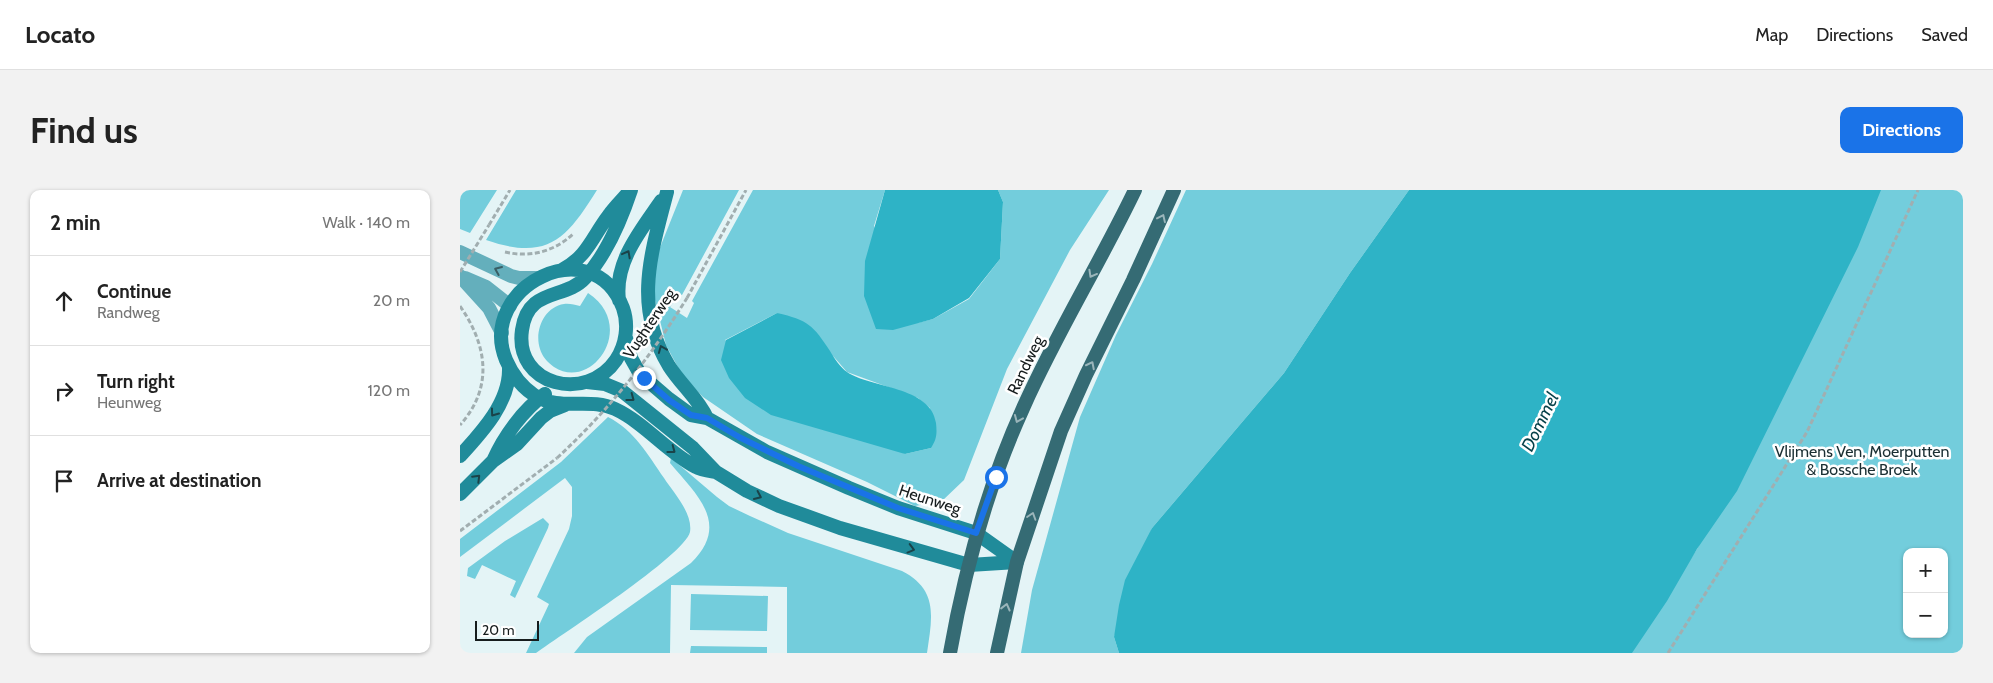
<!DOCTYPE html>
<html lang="en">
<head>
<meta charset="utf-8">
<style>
	:root { --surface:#fff; --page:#f2f2f2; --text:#222; --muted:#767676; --line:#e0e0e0; --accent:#1a73e8 }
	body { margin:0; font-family:Cabin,sans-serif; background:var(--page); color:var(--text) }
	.controls { position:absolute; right:15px; bottom:15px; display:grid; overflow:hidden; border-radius:10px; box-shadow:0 1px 4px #0004 }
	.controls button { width:45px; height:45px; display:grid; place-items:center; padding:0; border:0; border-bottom:1px solid var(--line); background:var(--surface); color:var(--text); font:25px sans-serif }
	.scale { position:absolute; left:15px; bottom:12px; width:64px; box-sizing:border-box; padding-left:5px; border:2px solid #161c1d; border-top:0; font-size:14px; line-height:18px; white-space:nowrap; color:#161c1d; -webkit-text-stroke:4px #fff; paint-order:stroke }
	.stop { position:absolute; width:15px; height:15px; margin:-11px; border:4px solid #1a73e8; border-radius:50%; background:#fff }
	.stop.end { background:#1a73e8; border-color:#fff; box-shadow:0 1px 5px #0008 }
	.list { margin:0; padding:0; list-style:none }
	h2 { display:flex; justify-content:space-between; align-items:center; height:65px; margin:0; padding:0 20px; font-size:21px }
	h2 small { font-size:16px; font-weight:400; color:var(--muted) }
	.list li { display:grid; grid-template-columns:32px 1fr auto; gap:15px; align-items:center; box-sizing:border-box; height:90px; padding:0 20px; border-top:1px solid var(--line) }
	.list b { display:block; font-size:19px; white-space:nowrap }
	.list p { margin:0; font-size:16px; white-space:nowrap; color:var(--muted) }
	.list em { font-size:16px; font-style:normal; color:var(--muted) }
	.icon { flex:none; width:28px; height:28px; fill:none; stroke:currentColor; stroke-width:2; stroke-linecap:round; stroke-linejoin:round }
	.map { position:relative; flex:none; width:1503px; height:463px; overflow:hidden; border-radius:10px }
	header { display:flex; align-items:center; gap:30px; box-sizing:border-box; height:70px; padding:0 25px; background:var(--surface); border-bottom:1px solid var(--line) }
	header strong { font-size:24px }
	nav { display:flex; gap:28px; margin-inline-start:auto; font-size:18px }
	.intro { display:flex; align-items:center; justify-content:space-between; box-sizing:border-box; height:120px; padding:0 30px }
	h1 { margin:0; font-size:35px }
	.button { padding:12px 22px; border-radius:10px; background:var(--accent); color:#fff; font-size:18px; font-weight:700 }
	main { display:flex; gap:30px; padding:0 30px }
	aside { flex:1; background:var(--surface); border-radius:10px; box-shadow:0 1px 4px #0004 }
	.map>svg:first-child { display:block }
	.green { fill:#73cddc; fill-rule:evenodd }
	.water { fill:#2eb3c6 }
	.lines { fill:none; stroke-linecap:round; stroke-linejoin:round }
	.path { stroke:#a1aeb0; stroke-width:3; stroke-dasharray:5 2.5; stroke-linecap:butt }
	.tertiary { stroke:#64afbc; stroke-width:14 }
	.secondary { stroke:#208b9a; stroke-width:14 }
	.primary { stroke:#356b74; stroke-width:14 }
	.path-bridge { stroke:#a1aeb0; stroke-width:3; stroke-dasharray:5 2.5; stroke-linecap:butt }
	.oneway { stroke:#9ab5ba }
	.oneway2 { stroke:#1a4349 }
	.oneway3 { stroke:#395e65 }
	.route { stroke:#1a73e8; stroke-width:6 }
	.labels { text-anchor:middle; stroke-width:5; stroke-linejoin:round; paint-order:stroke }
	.street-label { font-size:16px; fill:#161c1d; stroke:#fff }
	.park-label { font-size:16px; fill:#1a2f33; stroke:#fff }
	.water-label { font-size:18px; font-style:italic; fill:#07424a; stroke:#fff }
</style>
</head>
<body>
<header>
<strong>Locato</strong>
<nav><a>Map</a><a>Directions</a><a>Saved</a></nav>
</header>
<div class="intro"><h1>Find us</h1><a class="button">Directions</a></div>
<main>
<aside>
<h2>2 min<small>Walk · 140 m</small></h2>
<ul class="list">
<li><svg class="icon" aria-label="ahead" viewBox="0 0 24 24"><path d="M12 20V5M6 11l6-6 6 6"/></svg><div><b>Continue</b><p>Randweg</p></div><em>20 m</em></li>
<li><svg class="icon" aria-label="right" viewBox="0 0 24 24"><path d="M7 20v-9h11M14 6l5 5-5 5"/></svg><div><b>Turn right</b><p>Heunweg</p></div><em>120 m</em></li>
<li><svg class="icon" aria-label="arrive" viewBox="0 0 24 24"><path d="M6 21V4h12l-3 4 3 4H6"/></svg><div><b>Arrive at destination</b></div></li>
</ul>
</aside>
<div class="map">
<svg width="1503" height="463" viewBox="0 0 1503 463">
	<rect width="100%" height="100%" fill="#e4f4f6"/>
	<path class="green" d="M0 0H37L10 43 0 39Z
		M56 0H137C106 50 87 71 26 50Z
		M223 0H279L222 105 220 104 210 117 227 128 234 113 232 111 293 0H425L414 36 457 133 473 129 509 109 540 69 543 12 538 0H649L610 60 547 179 504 290 482 311 455 316 407 292 297 244 243 207 222 185 206 155 193 102 197 65ZM317 123 374 167 387 182 458 208 470 218 471 258 445 264 265 150Z
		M726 0H949L890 83 824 183 692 338 654 447 659 463H561L572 400 620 227 656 145 692 74Z
		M1420 0H1503V463H1169L1237 359ZM1447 362H1484V444H1447Z
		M128 103C178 136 132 202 94 177 87 172 82 166 80 159 74 141 84 117 104 114 109 113 115 115 120 116Z
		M148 227C174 240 188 265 204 288 213 302 233 323 230 342 225 365 101 445 76 463H66L89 414 77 407 109 339 112 326V297L105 288 0 367V349L101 272Z
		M211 268 257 307 269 316 290 326 328 343 442 381C479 400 472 428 467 463H327V397L211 395 210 463H114L127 447 231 373C271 334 237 305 210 273Z
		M83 328 89 334 88 338 55 408 50 405 56 391 22 375 15 389 7 386 8 378 45 351Z
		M231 404 308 406 307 441 230 440Z
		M231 456 307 457V463H230Z"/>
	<path class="water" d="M425 0H538L543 12 540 69 509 108 473 129 433 140 416 139 404 106 405 71Z
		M949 0H1421L1398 57 1277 301 1237 359 1207 411 1172 463H659L654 447 659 415 665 390 692 338 824 183 890 83Z
		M317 123C348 130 353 135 370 161 374 168 381 178 387 182 410 198 471 196 476 233 477 243 477 249 471 258L445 264 311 225 285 208 269 188 261 170 266 150Z"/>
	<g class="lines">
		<path class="path" d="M29 35 50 0
			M45 62C71 68 95 61 113 44
			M227 108 286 0
			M0 116C27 155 34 197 0 235
			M0 341 97 268
			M1208 463 1347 242 1458 0"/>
		<path class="tertiary" d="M0 62 51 86 59 88H78
			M0 86 29 118 42 143
			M5 88 26 97 50 116"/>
		<path class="secondary" d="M171 0C161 30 147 64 125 88 105 110 68 97 62 140 54 196 127 213 156 170 166 155 169 135 163 118 133 38 16 97 46 170 52 184 62 197 74 205 100 222 129 207 155 219 185 233 207 262 236 277 241 280 250 281 256 282
			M207 2C191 64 173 116 209 176 221 195 238 208 247 228
			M102 80C128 66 132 47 149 25 154 18 161 11 167 4
			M159 110C154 72 181 40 201 11
			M166 148 171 168 180 184 209 209 231 225 247 228 307 262 389 298 438 318 516 343 557 372
			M127 192 145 194 162 201 233 258 256 282 287 301 319 316 380 338 509 375 557 372
			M0 266C22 242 50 212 49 178
			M33 271C44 246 63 220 85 204
			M0 304 33 271 57 254 81 228 90 221 105 215"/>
		<path class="primary" d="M490 463C505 378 528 295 564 216 597 142 640 73 675 0
			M537 463 557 372 601 241 626 185 673 90 714 0"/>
		<path class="path-bridge" d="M0 82 29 35
			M97 268C150 219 189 169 227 108"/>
	</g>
	<defs><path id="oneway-chevron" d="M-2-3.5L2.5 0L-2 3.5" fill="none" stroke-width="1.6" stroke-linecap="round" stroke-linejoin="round" transform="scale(1.25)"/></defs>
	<g class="oneway">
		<use href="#oneway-chevron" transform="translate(702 28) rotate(-65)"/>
		<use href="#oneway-chevron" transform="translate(632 84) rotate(119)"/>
		<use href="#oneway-chevron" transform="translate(631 175) rotate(-63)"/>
		<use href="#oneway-chevron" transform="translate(558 229) rotate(113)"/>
		<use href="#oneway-chevron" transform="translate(572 326) rotate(-72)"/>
		<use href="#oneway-chevron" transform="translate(546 417) rotate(-76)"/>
	</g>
	<g class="oneway2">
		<use href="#oneway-chevron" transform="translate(167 64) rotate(-62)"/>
		<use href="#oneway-chevron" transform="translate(202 159) rotate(-112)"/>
		<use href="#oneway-chevron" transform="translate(171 208) rotate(37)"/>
		<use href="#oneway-chevron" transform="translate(34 223) rotate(126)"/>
		<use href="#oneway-chevron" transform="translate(212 260) rotate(37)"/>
		<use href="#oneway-chevron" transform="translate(17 288) rotate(-45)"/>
		<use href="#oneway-chevron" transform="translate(298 306) rotate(25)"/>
		<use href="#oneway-chevron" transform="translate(451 359) rotate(15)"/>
	</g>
	<use class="oneway3" href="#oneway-chevron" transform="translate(38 80) rotate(-157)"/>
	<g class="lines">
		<path class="route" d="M184 188 209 210 231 225 247 228 279 247 338 276 438 318 516 343 536 287"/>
	</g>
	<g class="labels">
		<g class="street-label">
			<text transform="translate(189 133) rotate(-56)" y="6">Vughterweg</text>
			<text transform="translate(565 175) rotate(-64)" y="6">Randweg</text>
			<text transform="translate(470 309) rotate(18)" y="6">Heunweg</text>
		</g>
		<g class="park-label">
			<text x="1402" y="267">Vlijmens Ven, Moerputten<tspan x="1402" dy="18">&amp; Bossche Broek</tspan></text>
		</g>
		<g class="water-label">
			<text transform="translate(1080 232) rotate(-64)" y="6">Dommel</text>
		</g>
	</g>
</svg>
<div class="controls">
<button>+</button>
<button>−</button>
</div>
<div class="scale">20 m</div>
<div class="stop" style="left:536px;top:287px"></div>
<div class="stop end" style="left:184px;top:188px"></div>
</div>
</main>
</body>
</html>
